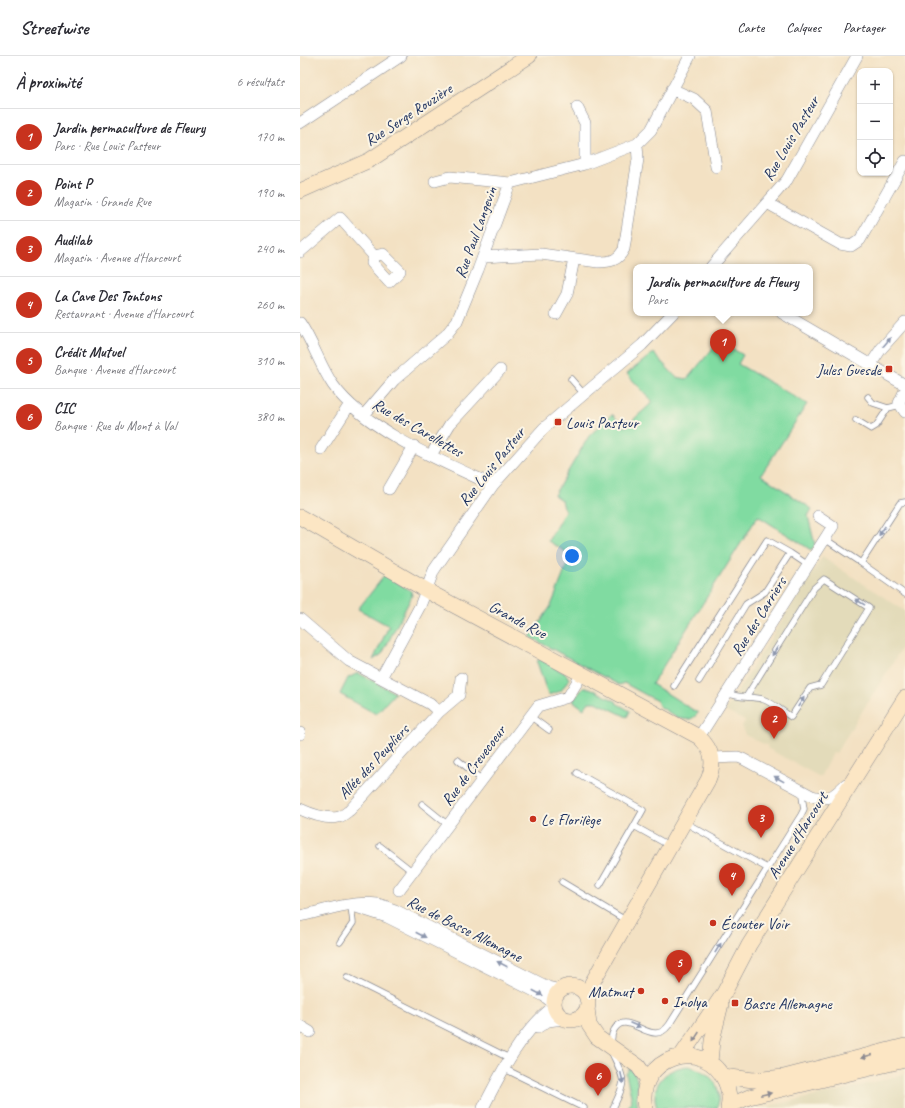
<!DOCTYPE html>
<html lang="fr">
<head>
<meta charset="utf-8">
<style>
	:root { --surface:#fff; --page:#f7f7f7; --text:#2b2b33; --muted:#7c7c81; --line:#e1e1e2; --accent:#c8321e }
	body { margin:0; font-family:Caveat,sans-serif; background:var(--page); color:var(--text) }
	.controls { position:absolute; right:12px; top:12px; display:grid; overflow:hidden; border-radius:8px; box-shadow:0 1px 3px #0004 }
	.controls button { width:36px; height:36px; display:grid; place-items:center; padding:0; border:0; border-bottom:1px solid var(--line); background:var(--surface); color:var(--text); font:20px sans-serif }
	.you { position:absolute; left:272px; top:500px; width:14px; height:14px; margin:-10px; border:3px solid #fff; border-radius:50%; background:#1a73e8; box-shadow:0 0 0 6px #1a73e833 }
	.badge { display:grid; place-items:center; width:26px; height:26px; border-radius:50%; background:var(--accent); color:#fff; font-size:13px; font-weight:700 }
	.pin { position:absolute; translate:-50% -33px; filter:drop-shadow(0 1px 2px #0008) }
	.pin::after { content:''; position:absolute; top:21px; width:14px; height:12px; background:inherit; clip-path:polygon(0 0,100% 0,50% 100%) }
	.popup { position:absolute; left:333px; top:208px; width:180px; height:52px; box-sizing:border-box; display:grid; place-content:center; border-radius:8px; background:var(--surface); filter:drop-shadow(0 1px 3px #0005); font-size:13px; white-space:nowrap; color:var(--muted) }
	.popup b { font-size:15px; color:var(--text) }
	.popup::after { content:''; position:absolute; left:50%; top:100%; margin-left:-8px; border:8px solid transparent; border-top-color:var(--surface) }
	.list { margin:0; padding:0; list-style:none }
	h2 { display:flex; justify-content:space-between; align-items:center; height:52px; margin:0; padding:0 16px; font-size:17px }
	h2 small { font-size:13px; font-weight:400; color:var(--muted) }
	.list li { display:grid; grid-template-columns:26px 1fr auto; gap:12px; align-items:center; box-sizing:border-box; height:56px; padding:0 16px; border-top:1px solid var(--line) }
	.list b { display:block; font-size:15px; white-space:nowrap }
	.list p { margin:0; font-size:13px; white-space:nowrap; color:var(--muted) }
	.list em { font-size:13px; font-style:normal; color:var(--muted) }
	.icon { flex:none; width:22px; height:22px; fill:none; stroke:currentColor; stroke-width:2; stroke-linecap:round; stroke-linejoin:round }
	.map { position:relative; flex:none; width:605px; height:1052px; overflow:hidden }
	header { display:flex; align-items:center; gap:24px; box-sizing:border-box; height:56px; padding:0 20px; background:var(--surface); border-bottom:1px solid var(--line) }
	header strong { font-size:19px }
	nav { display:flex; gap:22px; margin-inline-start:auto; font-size:14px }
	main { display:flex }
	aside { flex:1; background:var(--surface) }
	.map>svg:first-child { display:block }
	.built { fill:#e3dbba }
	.green { fill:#80dba1; stroke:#4e8580 }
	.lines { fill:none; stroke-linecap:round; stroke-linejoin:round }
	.lane-casing { stroke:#878890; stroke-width:7 }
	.street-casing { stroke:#878890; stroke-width:12 }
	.secondary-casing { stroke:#878890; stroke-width:16 }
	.lane { stroke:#fff; stroke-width:5.5 }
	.street { stroke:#fff; stroke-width:11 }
	.secondary { stroke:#fce6c4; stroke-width:15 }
	.oneway { fill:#8d97ae }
	.oneway2 { fill:#8c8a91 }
	.poi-dot { fill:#c8321e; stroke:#fcf5e5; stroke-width:1.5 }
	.labels { text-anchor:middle; stroke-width:4; stroke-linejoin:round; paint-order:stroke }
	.street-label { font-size:16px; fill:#1b2f5e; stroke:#fcf5e5 }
	.poi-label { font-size:16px; fill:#1b2f5e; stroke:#fcf5e5; text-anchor:start }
</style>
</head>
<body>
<header>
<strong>Streetwise</strong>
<nav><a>Carte</a><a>Calques</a><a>Partager</a></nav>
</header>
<main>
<aside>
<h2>À proximité<small>6 résultats</small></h2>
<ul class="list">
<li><span class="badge">1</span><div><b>Jardin permaculture de Fleury</b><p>Parc · Rue Louis Pasteur</p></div><em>170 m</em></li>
<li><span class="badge">2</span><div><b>Point P</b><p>Magasin · Grande Rue</p></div><em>190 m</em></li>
<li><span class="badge">3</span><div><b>Audilab</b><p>Magasin · Avenue d'Harcourt</p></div><em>240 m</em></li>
<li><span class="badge">4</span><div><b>La Cave Des Tontons</b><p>Restaurant · Avenue d'Harcourt</p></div><em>260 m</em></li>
<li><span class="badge">5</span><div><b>Crédit Mutuel</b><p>Banque · Avenue d'Harcourt</p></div><em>310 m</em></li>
<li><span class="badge">6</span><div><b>CIC</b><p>Banque · Rue du Mont à Val</p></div><em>380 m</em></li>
</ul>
</aside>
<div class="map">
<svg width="605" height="1052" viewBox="0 0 605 1052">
	<rect width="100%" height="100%" fill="#fcf5e5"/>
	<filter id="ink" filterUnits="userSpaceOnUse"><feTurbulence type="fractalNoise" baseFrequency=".025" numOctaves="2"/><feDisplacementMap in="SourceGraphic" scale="8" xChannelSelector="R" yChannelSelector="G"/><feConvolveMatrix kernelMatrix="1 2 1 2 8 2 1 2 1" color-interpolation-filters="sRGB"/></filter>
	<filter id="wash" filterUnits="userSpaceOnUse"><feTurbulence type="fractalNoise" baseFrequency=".012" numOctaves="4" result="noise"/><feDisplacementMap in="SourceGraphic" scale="16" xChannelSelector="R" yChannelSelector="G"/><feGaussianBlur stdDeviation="0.9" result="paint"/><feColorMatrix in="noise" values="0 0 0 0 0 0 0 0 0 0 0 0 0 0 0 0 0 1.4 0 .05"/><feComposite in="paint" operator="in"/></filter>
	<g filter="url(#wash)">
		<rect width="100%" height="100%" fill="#f3e1c3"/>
		<path class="built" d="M522 501 605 555V587L536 697 533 696 520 721 467 692 468 690 445 679 442 670 445 665 425 655Z
			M605 1018V1052H459L540 1035Z"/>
		<path class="green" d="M419 285 443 299 438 308 507 348 461 419 512 453 508 460 515 489 511 494 458 460 352 628 398 657C387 672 371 657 359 650L357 645 324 627 319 629 230 581 251 550 271 499 248 485 265 455 262 445 254 439 289 380 312 358 325 371 353 346 327 318 353 297 376 321 387 323Z
			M85 519 111 535 112 540 82 598 73 604 89 570 58 553Z
			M239 603 266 618 269 623 261 635 248 639 237 606Z
			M58 617 95 637 76 658 40 638 48 622Z
			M283 632H290L317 646 316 647 330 655 327 661 296 646H289L284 653 273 645Z
			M388 1010C408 1014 425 1030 417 1052H357C349 1029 366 1012 388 1010Z
			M330 1012C343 1025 334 1036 338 1052H328L332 1044 326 1018Z"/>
	</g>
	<g filter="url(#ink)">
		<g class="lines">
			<defs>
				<path id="lane" d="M271 323 283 337
					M568 341 573 347 588 352
					M556 364 571 373 576 370 588 352 600 349
					M525 483 561 507 605 538
					M561 507 600 447 605 446
					M399 625 446 548 465 536 490 497 508 509
					M374 630 467 484 490 497
					M428 637C439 643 450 640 462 643 472 646 482 655 491 661L510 632 521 629 569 552 524 523 514 532 446 641
					M230 660 249 674
					M158 704 182 724
					M277 717 343 754 334 770
					M122 748 148 769
					M384 766 467 812
					M80 790 113 816
					M262 826 327 865
					M300 829 334 770 370 790
					M40 886 53 867 51 849
					M47 921 211 1003
					M312 989C311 983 311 979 314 974 324 956 342 978 356 977 362 977 366 973 369 969L501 759 504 753 501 734
					M312 997C325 1025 327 1024 313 1052
					M205 1013 284 1052"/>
				<path id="street" d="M372 33 394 43 407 55 416 111
					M277 51 285 67V108
					M0 67 101 0
					M135 125 150 121 210 127
					M467 147 540 188 551 190 560 184 605 105
					M0 196 40 162 74 200
					M83 198 100 215 89 226 72 207 74 200Z
					M183 201 241 198 298 206C310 206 318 205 324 193L338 103 337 88
					M411 211 487 124 557 0
					M482 257 605 329
					M256 258 267 238 274 203
					M0 267C13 286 20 310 33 329 65 374 143 406 193 429
					M571 308 581 293 605 266
					M605 334 599 347 605 356
					M64 359 94 324 146 279 157 265 178 214 210 127 285 108 337 88 351 74 390 0
					M21 393 50 348
					M131 399 150 368 200 314
					M89 433 114 390
					M0 563 49 605 130 648 139 656
					M81 622 120 550 134 514 193 429 244 372 342 289 373 257
					M0 677V678
					M399 681 533 470 518 460
					M412 702 438 701 443 703 512 740C529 745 534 740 546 728
					M0 753C11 758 26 764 39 761 43 760 47 756 50 754L139 656 159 639 161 622
					M99 834 238 650 268 641 282 618
					M56 851 87 861 244 940 254 948
					M0 860C23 855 53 844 77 848 83 849 89 852 95 854L248 931 256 933 263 932
					M0 970 10 976
					M237 972 248 965 263 963
					M183 1052C201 1016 222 975 254 950"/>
				<path id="secondary" d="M0 135 70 104 229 0
					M0 461 133 538 399 681C413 694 415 707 408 724L292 927 287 943
					M254 947a17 17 0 1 1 34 0a17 17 0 1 1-34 0Z
					M287 952 289 969 297 981 338 1010 348 1024
					M381 1000 424 937 449 889 605 642
					M410 1006 412 985 421 948
					M423 1020 453 1024 484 1021 605 990
					M429 1050 449 1041 605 1004
					M345 1052C335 1001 404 979 425 1025 429 1033 430 1044 428 1052"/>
			</defs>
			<use href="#lane" class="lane-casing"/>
			<use href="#street" class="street-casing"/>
			<use href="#secondary" class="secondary-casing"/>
			<use href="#lane" class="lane"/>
			<use href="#street" class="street"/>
			<use href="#secondary" class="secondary"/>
		</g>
		<defs><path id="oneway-solid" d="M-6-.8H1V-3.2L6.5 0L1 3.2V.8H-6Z"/></defs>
		<g class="oneway">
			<use href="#oneway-solid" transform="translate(587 286) rotate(-50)"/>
			<use href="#oneway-solid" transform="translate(582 475) rotate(123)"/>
			<use href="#oneway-solid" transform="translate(560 546) rotate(-148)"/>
			<use href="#oneway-solid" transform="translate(475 595) rotate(122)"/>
			<use href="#oneway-solid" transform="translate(501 646) rotate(-57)"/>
			<use href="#oneway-solid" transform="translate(479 723) rotate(-151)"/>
			<use href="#oneway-solid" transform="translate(121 879) rotate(27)"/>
			<use href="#oneway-solid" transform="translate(418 892) rotate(-58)"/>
			<use href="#oneway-solid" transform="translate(202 908) rotate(-153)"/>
			<use href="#oneway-solid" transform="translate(238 937) rotate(27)"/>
			<use href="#oneway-solid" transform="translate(335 969) rotate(23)"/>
			<use href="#oneway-solid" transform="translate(322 1022) rotate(77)"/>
		</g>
		<g class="oneway2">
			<use href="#oneway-solid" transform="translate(396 981) rotate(123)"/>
			<use href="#oneway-solid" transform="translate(567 1000) rotate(166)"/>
			<use href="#oneway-solid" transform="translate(466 1038) rotate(-12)"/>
		</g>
	</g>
	<g class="poi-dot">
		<rect x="585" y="309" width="8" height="8" rx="2"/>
		<rect x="254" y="362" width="8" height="8" rx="2"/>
		<circle cx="233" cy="763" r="4"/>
		<circle cx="413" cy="867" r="4"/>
		<circle cx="341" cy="935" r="4"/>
		<circle cx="365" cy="945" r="4"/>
		<rect x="431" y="943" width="8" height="8" rx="2"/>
	</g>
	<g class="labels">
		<g class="street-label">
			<text transform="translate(108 58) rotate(-33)" y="6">Rue Serge Rouzière</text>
			<text transform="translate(490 82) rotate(-59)" y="6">Rue Louis Pasteur</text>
			<text transform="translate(175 176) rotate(-70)" y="6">Rue Paul Langevin</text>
			<text transform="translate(118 371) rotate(30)" y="6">Rue des Carellettes</text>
			<text transform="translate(191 410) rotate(-51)" y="6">Rue Louis Pasteur</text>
			<text transform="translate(458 560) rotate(-58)" y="6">Rue des Carriers</text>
			<text transform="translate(218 563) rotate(28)" y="6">Grande Rue</text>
			<text transform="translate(73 705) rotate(-47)" y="6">Allée des Peupliers</text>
			<text transform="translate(173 709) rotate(-53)" y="6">Rue de Crevecoeur</text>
			<text transform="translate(497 779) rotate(-58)" y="6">Avenue d'Harcourt</text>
			<text transform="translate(165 872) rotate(27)" y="6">Rue de Basse Allemagne</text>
		</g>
		<g class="poi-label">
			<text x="581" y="319" text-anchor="end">Jules Guesde</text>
			<text x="266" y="372">Louis Pasteur</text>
			<text x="241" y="769">Le Florilège</text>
			<text x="421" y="873">Écouter Voir</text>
			<text x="333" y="941" text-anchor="end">Matmut</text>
			<text x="373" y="951">Inolya</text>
			<text x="443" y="953">Basse Allemagne</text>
		</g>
	</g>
</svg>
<div class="controls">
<button>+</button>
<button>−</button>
<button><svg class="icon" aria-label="locate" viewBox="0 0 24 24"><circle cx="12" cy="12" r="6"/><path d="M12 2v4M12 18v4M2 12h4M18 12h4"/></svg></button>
</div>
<div class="you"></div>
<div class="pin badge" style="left:423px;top:306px">1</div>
<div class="popup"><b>Jardin permaculture de Fleury</b>Parc</div>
<div class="pin badge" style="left:474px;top:683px">2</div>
<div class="pin badge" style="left:461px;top:782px">3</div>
<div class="pin badge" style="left:432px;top:840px">4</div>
<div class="pin badge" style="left:379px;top:927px">5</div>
<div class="pin badge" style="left:298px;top:1040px">6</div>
</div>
</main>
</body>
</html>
